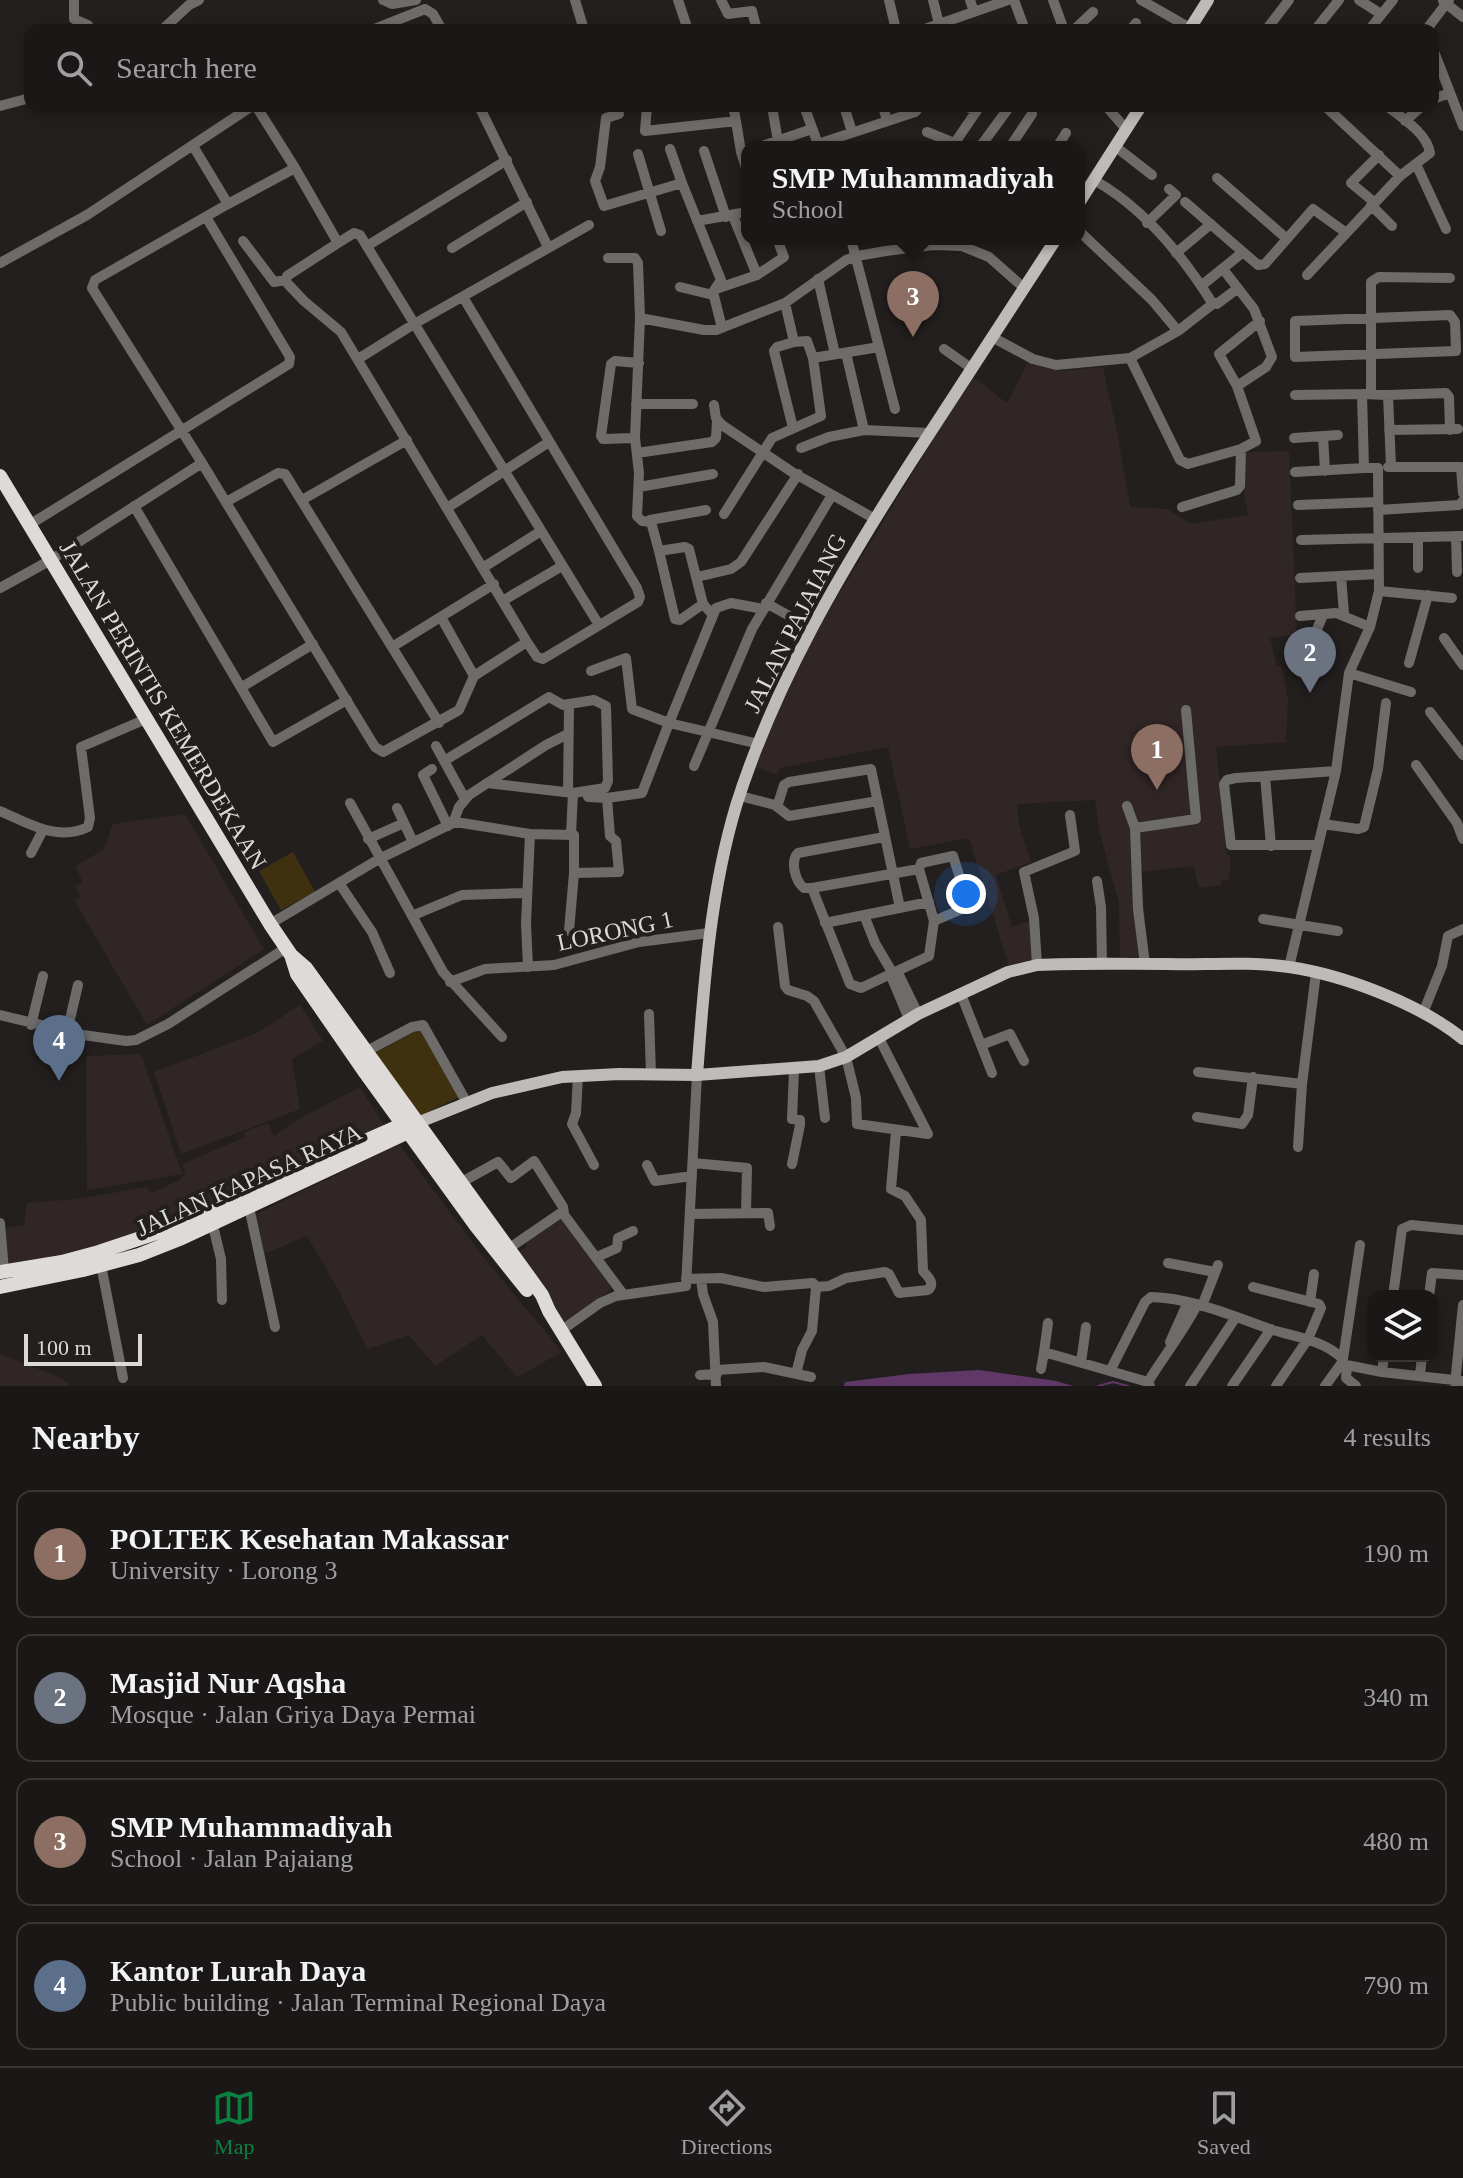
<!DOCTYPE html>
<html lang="en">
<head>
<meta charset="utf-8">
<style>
	:root { --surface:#1a1716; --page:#272423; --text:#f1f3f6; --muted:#9f9fa1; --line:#383635; --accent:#0b8043 }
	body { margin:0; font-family:Georgia,serif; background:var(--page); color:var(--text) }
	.controls { position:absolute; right:24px; bottom:24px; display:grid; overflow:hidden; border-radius:16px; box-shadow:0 4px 12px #0003 }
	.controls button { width:72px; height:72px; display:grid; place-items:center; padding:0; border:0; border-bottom:2px solid var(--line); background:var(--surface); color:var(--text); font:40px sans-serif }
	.scale { position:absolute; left:24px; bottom:20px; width:118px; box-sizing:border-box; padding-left:8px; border:4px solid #dcdad9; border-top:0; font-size:22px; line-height:28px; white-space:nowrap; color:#dcdad9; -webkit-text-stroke:6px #231f1e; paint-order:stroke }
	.you { position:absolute; left:966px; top:894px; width:28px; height:28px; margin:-20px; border:6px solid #fff; border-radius:50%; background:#1a73e8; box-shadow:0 0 0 12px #1a73e833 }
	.badge { display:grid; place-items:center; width:52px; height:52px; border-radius:50%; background:var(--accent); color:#fff; font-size:26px; font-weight:700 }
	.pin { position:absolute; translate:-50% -66px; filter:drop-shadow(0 2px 4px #0008) }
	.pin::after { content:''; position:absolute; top:42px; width:28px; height:24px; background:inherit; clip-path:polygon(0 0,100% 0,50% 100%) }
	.popup { position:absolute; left:741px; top:141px; width:344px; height:104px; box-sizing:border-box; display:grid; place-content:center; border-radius:16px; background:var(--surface); filter:drop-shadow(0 2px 6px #0005); font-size:26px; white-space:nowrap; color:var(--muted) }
	.popup b { font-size:30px; color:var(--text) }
	.popup::after { content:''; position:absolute; left:50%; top:100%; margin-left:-16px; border:16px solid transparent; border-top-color:var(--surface) }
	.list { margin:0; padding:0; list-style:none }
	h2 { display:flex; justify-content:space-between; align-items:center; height:104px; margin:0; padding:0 32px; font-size:34px }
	h2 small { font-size:26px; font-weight:400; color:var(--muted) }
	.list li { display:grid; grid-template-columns:52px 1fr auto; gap:24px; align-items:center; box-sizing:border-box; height:128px; margin:0 16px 16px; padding:0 16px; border:2px solid var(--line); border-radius:16px }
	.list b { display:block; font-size:30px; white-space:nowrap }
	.list p { margin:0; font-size:26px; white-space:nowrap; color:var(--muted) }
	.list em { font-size:26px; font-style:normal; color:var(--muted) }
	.icon { flex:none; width:44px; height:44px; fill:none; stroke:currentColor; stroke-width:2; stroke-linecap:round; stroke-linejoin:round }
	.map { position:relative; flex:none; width:1463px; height:1386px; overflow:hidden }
	.search { position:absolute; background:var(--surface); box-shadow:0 4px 12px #0003; left:24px; right:24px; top:24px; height:88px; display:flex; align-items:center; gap:20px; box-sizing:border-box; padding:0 28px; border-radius:16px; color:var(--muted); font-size:30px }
	.sheet { height:680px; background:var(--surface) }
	nav { display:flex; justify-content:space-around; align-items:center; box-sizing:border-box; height:112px; border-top:2px solid var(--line); background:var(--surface); font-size:22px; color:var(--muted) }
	nav a { display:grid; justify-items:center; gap:4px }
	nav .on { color:var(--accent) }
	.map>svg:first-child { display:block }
	.built { fill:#302625 }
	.green { fill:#3f3110 }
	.water { fill:#603867 }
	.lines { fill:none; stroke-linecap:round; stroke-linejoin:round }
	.stream { stroke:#603867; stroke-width:2 }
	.minor { stroke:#6e6c6b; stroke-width:10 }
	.major { stroke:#bebbb8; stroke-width:12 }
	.highway { stroke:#dedad7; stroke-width:14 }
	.labels { text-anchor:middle; stroke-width:8; stroke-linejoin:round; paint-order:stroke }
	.street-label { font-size:24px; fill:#dcdad9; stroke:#231f1e }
</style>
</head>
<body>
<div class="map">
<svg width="1463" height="1386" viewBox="0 0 1463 1386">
	<rect width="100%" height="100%" fill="#231f1e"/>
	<path class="built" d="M1028 362 1059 371 1103 367 1118 436 1130 507 1167 509 1191 524 1248 515 1244 493V452L1289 451 1297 635 1270 638 1277 666 1282 667 1288 700 1286 742 1216 747 1227 855 1231 856 1229 881 1221 879V885L1199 888 1193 866 1141 872 1148 959 1120 958 1119 903 1099 830 1095 800 1017 804 1019 825 1031 862 996 875 1012 927 1030 921 1034 959 1009 966 969 838 910 849 888 747 780 768 777 775 755 767 784 697 818 628 972 376 1007 403Z
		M185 814 264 949 147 1025 74 900 80 897 75 886 83 882 75 866 103 850 113 824Z
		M300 1005 323 1041 292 1059 300 1109 181 1154 154 1072 259 1032Z
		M141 1054 182 1174 87 1190 86 1056Z
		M360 1087 384 1125 221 1205 132 1237 5 1270 1 1229 24 1225 27 1203 77 1199 147 1187 151 1193 180 1180 185 1174 183 1164 245 1137 244 1132 268 1123 274 1136 304 1116Z
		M399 1144 484 1258 562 1352 517 1377 482 1335 435 1366 409 1335 367 1349 337 1287 307 1236 264 1254 256 1214Z
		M560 1209 615 1285 566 1326 513 1258 527 1246 523 1237Z
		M0 1354 59 1377 71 1386H0Z"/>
	<path class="green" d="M293 852 315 892 281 910 259 871Z
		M423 1027 459 1097 420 1116 375 1053Z"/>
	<path class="water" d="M979 1370 1056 1381 1073 1386H844L845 1382 909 1374Z"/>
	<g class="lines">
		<path class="stream" d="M1098 1386 1113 1382 1128 1386"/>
		<path class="minor" d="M74 0V19L88 25 90 30
			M383 0 392 4 416 0
			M575 0 584 30
			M678 0 688 30
			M721 0 728 14 752 11 757 30
			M889 0 896 30
			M933 0 939 24
			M970 0 974 12
			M1014 0 1025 30
			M1053 0 1064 30
			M1141 0 1190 28
			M1359 0 1381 14
			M1443 1 1463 17
			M162 30 189 5 199 0
			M372 30 425 9 433 14 442 30
			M922 30 1008 0
			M1074 30 1093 12
			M1130 30 1136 23
			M1266 30 1289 0
			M1315 30 1339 0
			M1369 30 1393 0
			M1426 30 1449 0
			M1433 49 1463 126
			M1433 99 1450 93
			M0 106 30 98
			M479 106 548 247
			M616 106 619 114 606 118 600 167 595 181 604 206 682 183 721 280 713 292 722 328
			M647 106 645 131 736 121 741 152 747 151
			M733 106 736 121
			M772 106 778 142
			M804 106 819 147
			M844 106 852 132
			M883 106 887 121
			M965 106 976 111
			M1106 106 1126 129
			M1325 106 1400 176
			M1405 121 1422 106
			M927 132 964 147
			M818 144 915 112 920 106
			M954 144 980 106
			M193 146 228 204 95 280 92 288 202 463 375 747 383 752 459 710 474 676 522 645 527 642 537 657 543 659 638 602 640 597 637 588 463 297
			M759 147 812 129
			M980 147 1010 106
			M1010 147 1032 114
			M1057 147 1066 133
			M1116 147 1152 175
			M670 149 682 183
			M704 151 726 217
			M741 152 747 171
			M638 154 661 231
			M1416 164 1446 229
			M295 168 338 243 354 233 360 235 599 625
			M1217 178 1286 238
			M1094 180C1142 207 1182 255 1211 301L1217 304 1238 288
			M1185 202 1258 265 1265 264 1313 209 1345 232
			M1374 202 1351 183 1379 155
			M228 204 295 168 256 106
			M1371 205 1392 226
			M697 221 747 212
			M1147 223 1176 195 1169 189
			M1079 231 1152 300 1178 331 1214 303
			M851 239 879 347
			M243 241 274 282 286 280
			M338 243 287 276 286 282 304 301 341 332 527 642
			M367 246 507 160
			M452 248 527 202
			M1176 253 1211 224
			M608 258H635L638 263 640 318 635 438 639 473 637 516 642 521 651 522 659 551 685 547 689 549 703 604 712 614
			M0 263 87 215 252 106
			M1223 269 1254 309 1272 357 1266 367 1237 386
			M757 275 784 257 777 239
			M1307 275 1400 176 1430 153C1427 133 1402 118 1387 106
			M818 279 835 354
			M1201 286 1243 252
			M680 287 713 295
			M716 289 757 275 733 216
			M785 303 794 342 777 347 774 351 793 428
			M1450 315 1455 322 1456 351 1295 357V321Z
			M640 318 704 330H716L785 303 846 260 857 256 886 251 933 245 962 246 989 257 1024 288
			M992 337 1033 359 1056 365 1130 358 1180 460 1188 464 1241 449 1256 441 1237 386 1219 354 1260 321
			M794 342 807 341 813 358
			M944 349 971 368
			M846 353 864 430 930 433
			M1130 358 1178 331
			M358 359 414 324 589 225
			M1371 394V282L1379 277 1450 278
			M1295 395 1362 394
			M1388 395 1446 393 1449 397 1450 430
			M636 404H693
			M714 405 716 418 722 425 792 472 875 519
			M1389 430 1458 429
			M1323 436 1338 435
			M635 438 603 439 601 436 611 364 615 361 639 363
			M1294 438 1323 436 1325 471
			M801 448 829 437 864 430
			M637 453 712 442 716 438 717 421
			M1388 467H1461L1463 493
			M1295 472 1364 468
			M639 487 713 474
			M302 500 407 440
			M226 502 278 473 285 474 439 723
			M1298 505 1377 502
			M134 506 273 742 347 700
			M1182 507 1237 490 1240 486 1241 449
			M447 508 549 442
			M1378 510 1459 505 1463 501
			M724 514 772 438 821 416 813 358 879 347 895 409
			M650 520 706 510
			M29 525 289 364 290 357 206 217
			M1456 536 1457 572
			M1418 537V568
			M1301 540 1463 536
			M659 551 675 619 680 620 703 604
			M484 567 541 531
			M1341 576 1344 614
			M697 577 731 569 741 562 798 474
			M1300 578 1378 574
			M0 588 49 561 202 463
			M1379 591 1452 598
			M504 600 562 566
			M766 603 811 628
			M1300 616 1336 613 1370 627
			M441 617 474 676
			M1444 638 1463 665
			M392 647 494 584
			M1307 653 1323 615
			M1409 663 1428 595
			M591 671 626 658 632 709 669 723 716 608 731 603 763 609
			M1349 673 1411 692
			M242 687 313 644
			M1430 712 1463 755
			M436 746 465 799
			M444 761 549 697 563 705 594 700 606 706 608 781 605 788 573 793 487 783
			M1416 765 1457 823 1463 839
			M694 766 752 629 832 495
			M432 769 423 775 448 826
			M1265 776 1271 846
			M568 792 569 705
			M740 796 775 805 789 816 878 801
			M588 797 607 798 642 793 669 723 759 744
			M350 803 443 972 502 1037
			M1127 806 1135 828
			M777 807 784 785 789 782 871 769 900 908
			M397 808 413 842
			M0 811C28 823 57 842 88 827L90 818 81 747 146 719
			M453 823 459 807 469 795 546 745 568 734
			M1323 824 1358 829 1364 827 1378 769 1386 703
			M571 834 573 793
			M884 837 798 853C790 861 795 881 804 888H812L919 869 921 863 953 856 969 906 934 921
			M368 839 404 823
			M1318 845H1231L1224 784 1227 780 1236 778 1336 771
			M31 853 43 830
			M574 873 619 872 616 841 610 836 607 798
			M1097 881 1101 907 1102 964
			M339 883 372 932 390 973
			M812 888 850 984 861 988 929 956 934 921 919 869
			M414 915 462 895 527 893
			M864 915 875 943 892 972
			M1263 919 1338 931
			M825 923 929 902
			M270 924 379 859 453 823H462L530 834 574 835V873L569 931
			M778 927 785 986 788 990 807 996 814 1001 846 1057 856 1098 857 1124 928 1134 879 1038
			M1145 964 1138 909 1135 828 1196 819 1186 710
			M1037 965 1034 918 1024 872 1075 851 1070 815
			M528 967 526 923 530 834
			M1289 967 1336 771 1349 673 1370 627 1379 591 1378 468H1364L1362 394 1388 395 1391 466
			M450 982 485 969 554 965 639 942 709 933
			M961 994 992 1073
			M1423 1013 1442 966 1448 936 1463 929
			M649 1014 651 1074
			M0 1015 83 1035 126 1041 136 1040 168 1024 286 948
			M909 1019 891 976 892 972 898 973 918 1014
			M31 1025 43 976
			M67 1032 78 985
			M981 1045 1010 1034 1024 1061
			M365 1052 412 1027 423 1025 467 1103
			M819 1066 825 1118
			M1198 1072 1302 1084
			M578 1076 576 1113 572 1124 594 1165
			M1197 1117 1242 1124 1248 1115 1253 1077
			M1298 1147 1302 1084 1316 973
			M693 1163 747 1168 746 1212
			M792 1164 800 1125V1120L792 1119 794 1070
			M647 1165 655 1181 692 1176
			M460 1183 498 1162 511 1178 534 1161 563 1207 564 1213
			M249 1207 275 1327
			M690 1214 768 1213 770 1226
			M0 1223 4 1271
			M213 1226 221 1259 222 1300
			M508 1249 562 1212 623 1294
			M597 1257 617 1248 618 1238 633 1231
			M1168 1263 1215 1272
			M101 1265 123 1378
			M686 1279 721 1278 764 1287 813 1283 816 1287 829 1286 846 1278 885 1272 889 1274 899 1293 928 1290C936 1283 927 1276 923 1271L921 1220 905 1196 891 1189 896 1131
			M701 1279 703 1294 713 1322 716 1386
			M1253 1287 1319 1304 1321 1308 1308 1339 1276 1386
			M1393 1296 1402 1229 1411 1225 1463 1230
			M1429 1296 1432 1273 1463 1275
			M1310 1302 1314 1274
			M1202 1306 1218 1265
			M1048 1323 1044 1352 1148 1382 1150 1386
			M562 1330 600 1303 616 1296 686 1286 697 1075
			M1170 1342 1188 1302
			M1343 1359 1360 1245
			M1081 1362 1086 1327
			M1341 1364 1382 1372 1463 1381
			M1347 1366 1346 1378 1356 1386
			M1041 1369 1044 1352
			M717 1370 764 1367 811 1377
			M1110 1371 1145 1302 1151 1297C1191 1298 1230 1315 1267 1328 1293 1337 1322 1339 1343 1359L1341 1364
			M1382 1372 1384 1356
			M796 1374 802 1350 812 1331 816 1287
			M700 1375 717 1374
			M1420 1375 1422 1356
			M1148 1382C1164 1356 1183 1332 1197 1305
			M1455 1384 1463 1305
			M1190 1386 1236 1317
			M1232 1386 1271 1329
			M1325 1386 1341 1364"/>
		<path class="major" d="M1189 30 1208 0
			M1079 203 1141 106
			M697 1075C704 984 710 893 736 806 775 682 841 571 911 462 959 388 1008 314 1056 239
			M417 1123 492 1093 562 1077 619 1074 697 1075 819 1066 846 1057 918 1014 1008 972 1037 965C1080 963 1123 964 1166 964 1207 965 1248 961 1289 967 1344 975 1420 1004 1463 1039"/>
		<path class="highway" d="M0 476 270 924 291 955 306 968 542 1295 549 1311 595 1386
			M291 955 297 974 364 1071 476 1226 527 1290
			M0 1272 62 1262 99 1252 198 1219 293 1173 406 1123
			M0 1287 83 1270 139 1255 182 1238 419 1127"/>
	</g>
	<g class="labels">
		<g class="street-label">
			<text transform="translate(795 623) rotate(-63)" y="8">JALAN PAJAIANG</text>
			<text transform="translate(163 705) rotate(59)" y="8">JALAN PERINTIS KEMERDEKAAN</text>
			<text transform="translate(615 931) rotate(-12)" y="8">LORONG 1</text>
			<text transform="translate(249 1180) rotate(-24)" y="8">JALAN KAPASA RAYA</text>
		</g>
	</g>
</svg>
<div class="controls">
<button><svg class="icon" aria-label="layers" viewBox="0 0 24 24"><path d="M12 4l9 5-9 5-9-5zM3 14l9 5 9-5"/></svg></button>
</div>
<div class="scale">100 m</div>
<div class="you"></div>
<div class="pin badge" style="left:1157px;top:790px;background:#8d6e63">1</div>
<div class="pin badge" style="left:1310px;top:693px;background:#6b7280">2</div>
<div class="pin badge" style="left:913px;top:337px;background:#8d6e63">3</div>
<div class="popup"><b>SMP Muhammadiyah</b>School</div>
<div class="pin badge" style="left:59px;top:1081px;background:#5c6f8a">4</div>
<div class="search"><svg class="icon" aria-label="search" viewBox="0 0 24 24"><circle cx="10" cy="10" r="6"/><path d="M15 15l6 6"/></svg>Search here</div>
</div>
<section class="sheet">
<h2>Nearby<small>4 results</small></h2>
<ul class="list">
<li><span class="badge" style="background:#8d6e63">1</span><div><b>POLTEK Kesehatan Makassar</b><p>University · Lorong 3</p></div><em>190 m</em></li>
<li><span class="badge" style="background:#6b7280">2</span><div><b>Masjid Nur Aqsha</b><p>Mosque · Jalan Griya Daya Permai</p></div><em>340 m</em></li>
<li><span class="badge" style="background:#8d6e63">3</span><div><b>SMP Muhammadiyah</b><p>School · Jalan Pajaiang</p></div><em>480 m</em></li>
<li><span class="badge" style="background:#5c6f8a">4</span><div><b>Kantor Lurah Daya</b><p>Public building · Jalan Terminal Regional Daya</p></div><em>790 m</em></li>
</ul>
</section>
<nav>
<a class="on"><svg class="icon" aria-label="map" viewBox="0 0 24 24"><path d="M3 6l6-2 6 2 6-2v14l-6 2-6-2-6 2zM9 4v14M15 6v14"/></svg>Map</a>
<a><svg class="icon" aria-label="directions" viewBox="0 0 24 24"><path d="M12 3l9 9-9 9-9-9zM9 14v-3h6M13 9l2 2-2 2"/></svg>Directions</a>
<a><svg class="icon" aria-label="saved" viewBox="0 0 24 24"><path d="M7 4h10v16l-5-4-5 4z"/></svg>Saved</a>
</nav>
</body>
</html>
